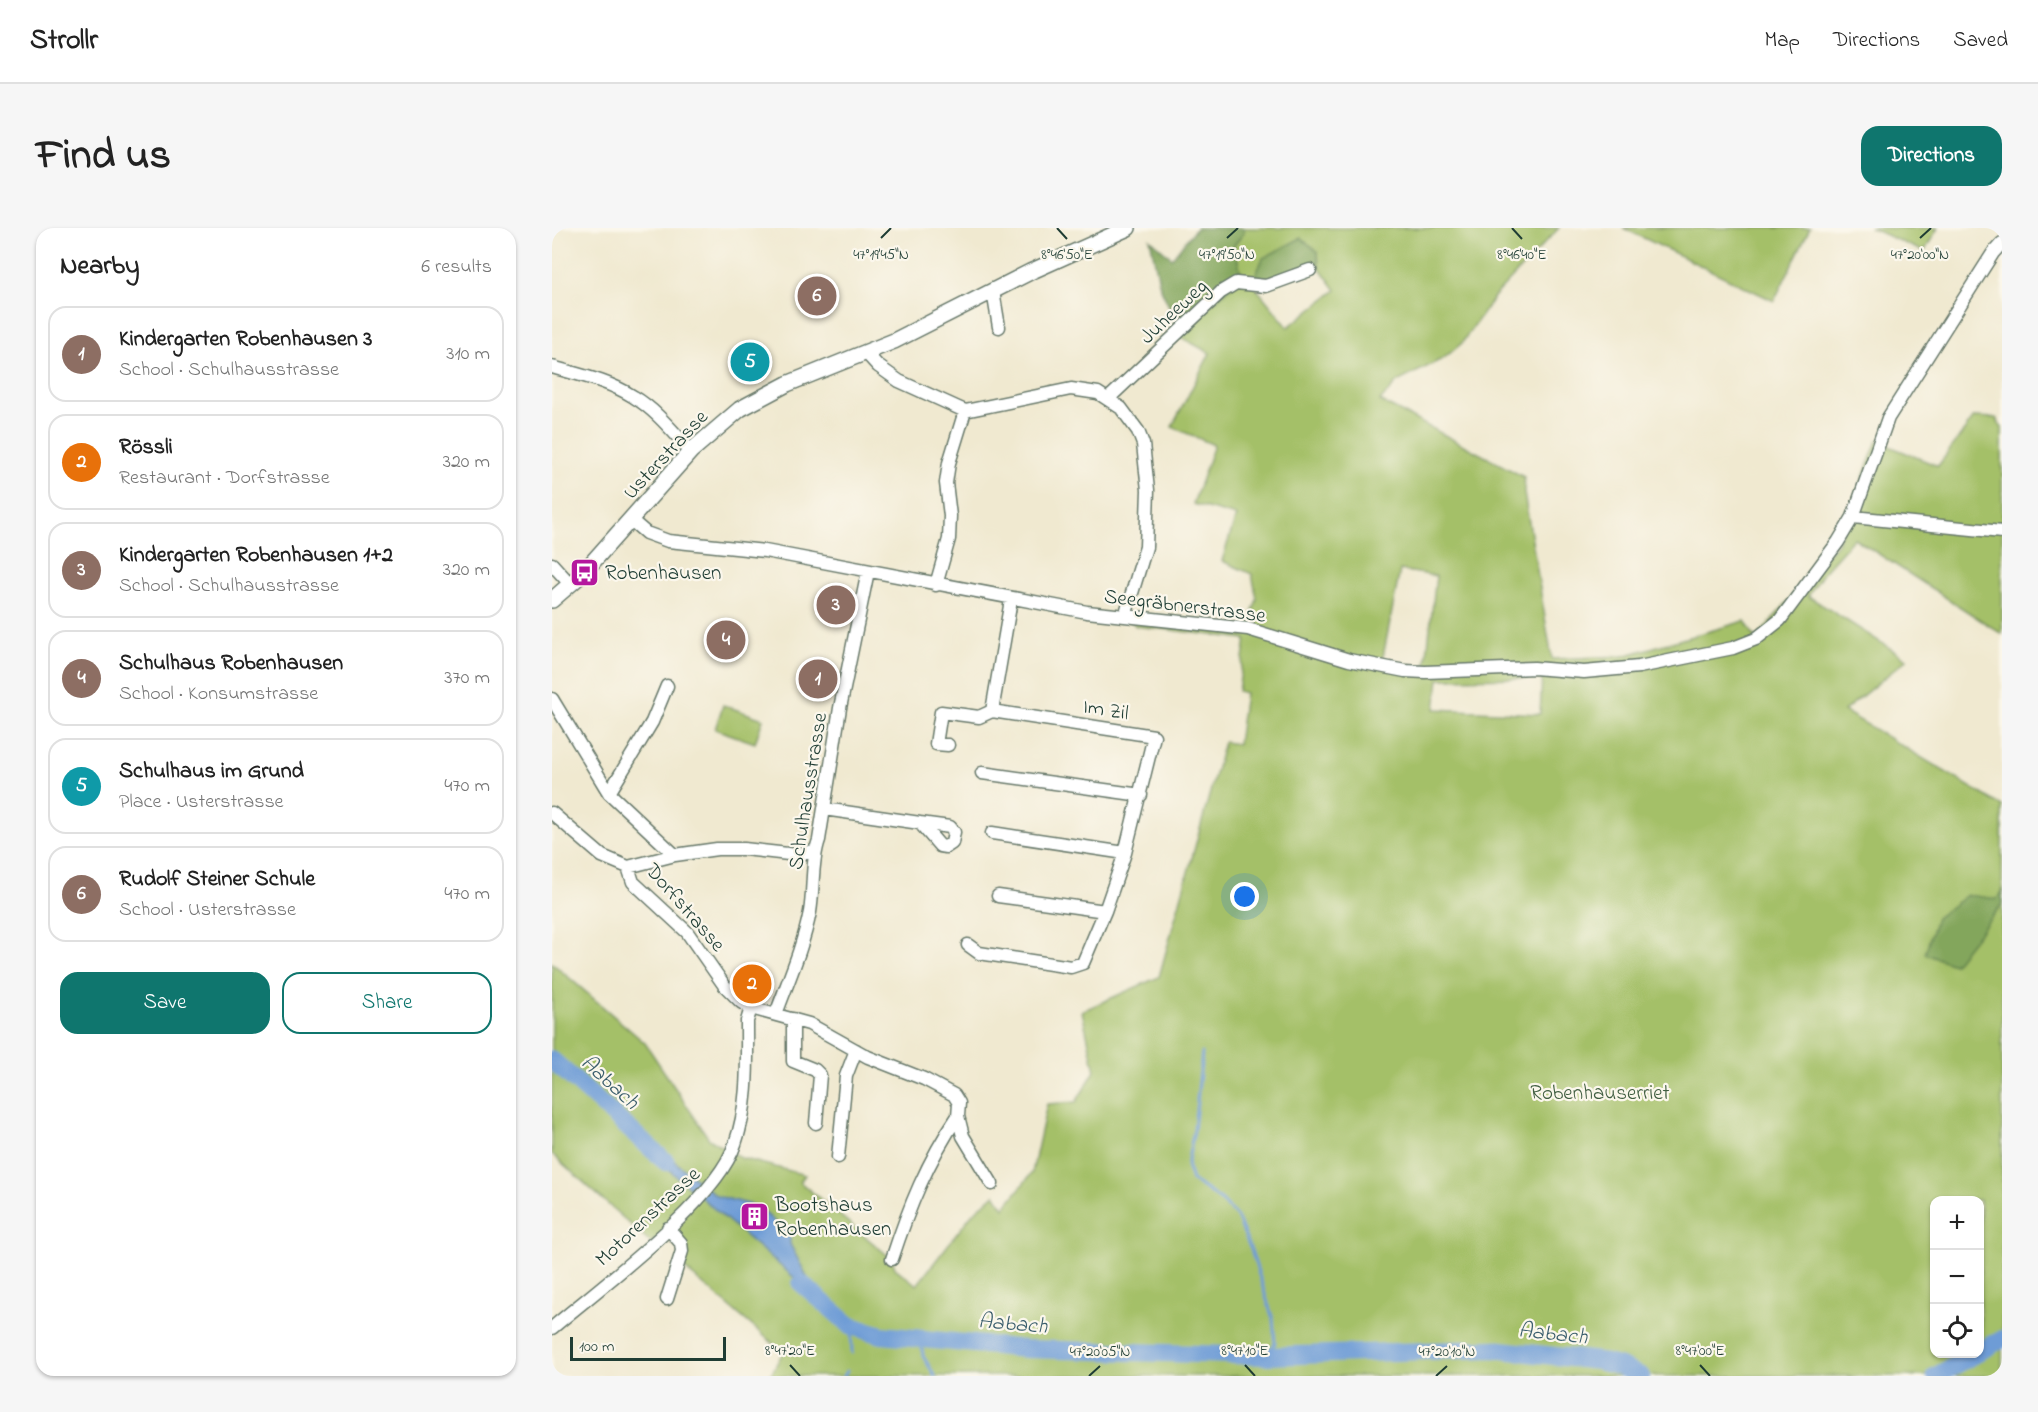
<!DOCTYPE html>
<html lang="en">
<head>
<meta charset="utf-8">
<style>
	:root { --surface:#fff; --page:#f6f6f6; --text:#222; --muted:#767676; --line:#e0e0e0; --accent:#0f766e }
	body { margin:0; font-family:"Indie Flower",sans-serif; background:var(--page); color:var(--text) }
	.controls { position:absolute; right:18px; bottom:18px; display:grid; overflow:hidden; border-radius:12px; box-shadow:0 2px 4px #0004 }
	.controls button { width:54px; height:54px; display:grid; place-items:center; padding:0; border:0; border-bottom:2px solid var(--line); background:var(--surface); color:var(--text); font:30px sans-serif }
	.scale { position:absolute; left:18px; bottom:15px; width:156px; box-sizing:border-box; padding-left:6px; border:3px solid #1f3d34; border-top:0; font-size:16px; line-height:21px; white-space:nowrap; color:#1f3d34; -webkit-text-stroke:4px #fbf7ec; paint-order:stroke }
	.you { position:absolute; left:693px; top:669px; width:21px; height:21px; margin:-15px; border:4px solid #fff; border-radius:50%; background:#1a73e8; box-shadow:0 0 0 9px #1a73e833 }
	.badge { display:grid; place-items:center; width:39px; height:39px; border-radius:50%; background:var(--accent); color:#fff; font-size:20px; font-weight:700 }
	.pin { position:absolute; translate:-50% -50%; border:3px solid #fff; box-shadow:0 2px 6px #0006 }
	.list { margin:0; padding:0; list-style:none }
	h2 { display:flex; justify-content:space-between; align-items:center; height:78px; margin:0; padding:0 24px; font-size:26px }
	h2 small { font-size:20px; font-weight:400; color:var(--muted) }
	.list li { display:grid; grid-template-columns:39px 1fr auto; gap:18px; align-items:center; box-sizing:border-box; height:96px; margin:0 12px 12px; padding:0 12px; border:2px solid var(--line); border-radius:18px }
	.list b { display:block; font-size:22px; white-space:nowrap }
	.list p { margin:0; font-size:20px; white-space:nowrap; color:var(--muted) }
	.list em { font-size:20px; font-style:normal; color:var(--muted) }
	.actions { display:flex; gap:12px; padding:18px 24px }
	.actions a { flex:1; padding:14px 0; border:2px solid var(--accent); border-radius:18px; text-align:center; font-size:21px; color:var(--accent) }
	.actions .main { background:var(--accent); color:#fff }
	.icon { flex:none; width:33px; height:33px; fill:none; stroke:currentColor; stroke-width:2; stroke-linecap:round; stroke-linejoin:round }
	.map { position:relative; flex:none; width:1450px; height:1148px; overflow:hidden; border-radius:18px }
	header { display:flex; align-items:center; gap:36px; box-sizing:border-box; height:84px; padding:0 30px; background:var(--surface); border-bottom:2px solid var(--line) }
	header strong { font-size:28px }
	nav { display:flex; gap:33px; margin-inline-start:auto; font-size:21px }
	.intro { display:flex; align-items:center; justify-content:space-between; box-sizing:border-box; height:144px; padding:0 36px }
	h1 { margin:0; font-size:42px }
	.button { padding:15px 27px; border-radius:18px; background:var(--accent); color:#fff; font-size:21px; font-weight:700 }
	main { display:flex; gap:36px; padding:0 36px }
	aside { flex:1; background:var(--surface); border-radius:18px; box-shadow:0 2px 4px #0004 }
	.map>svg:first-child { display:block }
	.green { fill:#a4c067; stroke:#627e4e; stroke-width:1.5; fill-rule:evenodd }
	.forest { fill:#83a65c; stroke:#517248; stroke-width:1.5 }
	.water { fill:#6e9cd6; stroke:#466c85; stroke-width:1.5 }
	.lines { fill:none; stroke-linecap:round; stroke-linejoin:round }
	.stream { stroke:#6e9cd6; stroke-width:3 }
	.river { stroke:#6e9cd6; stroke-width:18 }
	.minor-casing { stroke:#68796b; stroke-width:15 }
	.major-casing { stroke:#68796b; stroke-width:18 }
	.minor { stroke:#fff; stroke-width:12 }
	.major { stroke:#fff; stroke-width:15 }
	.ticks { fill:none; stroke:#1f3d34; stroke-width:2 }
	.labels { text-anchor:middle; stroke-width:4.5; stroke-linejoin:round; paint-order:stroke }
	.street-label { font-size:21px; fill:#1f3d34; stroke:#fbf7ec }
	.poi-label { font-size:21px; fill:#1f3d34; stroke:#fbf7ec; text-anchor:start }
	.park-label { font-size:21px; fill:#405e41; stroke:#fbf7ec }
	.water-label { font-size:22px; font-style:italic; fill:#3b5e6d; stroke:#fbf7ec }
	.ticks-label { font-size:15px; text-anchor:middle; fill:#1f3d34; stroke:#fbf7ec; stroke-width:4.5; stroke-linejoin:round; paint-order:stroke }
</style>
</head>
<body>
<header>
<strong>Strollr</strong>
<nav><a>Map</a><a>Directions</a><a>Saved</a></nav>
</header>
<div class="intro"><h1>Find us</h1><a class="button">Directions</a></div>
<main>
<aside>
<h2>Nearby<small>6 results</small></h2>
<ul class="list">
<li><span class="badge" style="background:#8d6e63">1</span><div><b>Kindergarten Robenhausen 3</b><p>School · Schulhausstrasse</p></div><em>310 m</em></li>
<li><span class="badge" style="background:#e8710a">2</span><div><b>Rössli</b><p>Restaurant · Dorfstrasse</p></div><em>320 m</em></li>
<li><span class="badge" style="background:#8d6e63">3</span><div><b>Kindergarten Robenhausen 1+2</b><p>School · Schulhausstrasse</p></div><em>320 m</em></li>
<li><span class="badge" style="background:#8d6e63">4</span><div><b>Schulhaus Robenhausen</b><p>School · Konsumstrasse</p></div><em>370 m</em></li>
<li><span class="badge" style="background:#0f9aa8">5</span><div><b>Schulhaus im Grund</b><p>Place · Usterstrasse</p></div><em>470 m</em></li>
<li><span class="badge" style="background:#8d6e63">6</span><div><b>Rudolf Steiner Schule</b><p>School · Usterstrasse</p></div><em>470 m</em></li>
</ul>
<div class="actions"><a class="main">Save</a><a>Share</a></div>
</aside>
<div class="map">
<svg width="1450" height="1148" viewBox="0 0 1450 1148">
	<rect width="100%" height="100%" fill="#fbf7ec"/>
	<filter id="ink" filterUnits="userSpaceOnUse"><feTurbulence type="fractalNoise" baseFrequency=".0167" numOctaves="2"/><feDisplacementMap in="SourceGraphic" scale="12" xChannelSelector="R" yChannelSelector="G"/><feConvolveMatrix kernelMatrix="1 2 1 2 8 2 1 2 1" color-interpolation-filters="sRGB"/></filter>
	<filter id="wash" filterUnits="userSpaceOnUse"><feTurbulence type="fractalNoise" baseFrequency=".008" numOctaves="4" result="noise"/><feDisplacementMap in="SourceGraphic" scale="24" xChannelSelector="R" yChannelSelector="G"/><feGaussianBlur stdDeviation="1.35" result="paint"/><feColorMatrix in="noise" values="0 0 0 0 0 0 0 0 0 0 0 0 0 0 0 0 0 1.4 0 .05"/><feComposite in="paint" operator="in"/></filter>
	<g filter="url(#wash)">
		<rect width="100%" height="100%" fill="#f0e9d0"/>
		<path class="green" d="M691 0H1007L942 69 910 115 892 130 845 154 828 173 972 249V265L1000 431 1071 428 1193 393 1204 411 1286 314 1325 213 1386 238 1422 189 1444 190 1450 200V406L1302 310 1274 341 1256 368 1355 431 1292 483 1450 578V1148H218L231 1124 127 1036 130 1023 117 1000 99 1015 0 926V735L93 815 157 911 189 930 253 947 248 954 340 1031 343 1040 365 1057 420 986 443 966 452 980 480 945 495 876 524 874 543 843 530 783 607 749 672 514 686 516 693 465 686 463 694 411 584 398 573 388 695 401 705 371 700 346 670 333 684 288 641 276 662 217 620 199 658 125 623 106 689 45 682 17 692 5ZM766 24 767 39 784 62 736 99 700 55ZM848 342 884 348 873 444 829 439ZM990 450 988 486 883 481 887 451ZM1382 972H1428V1126H1382Z
			M1071 0H1258L1222 73Z
			M1318 0H1386L1372 24Z
			M171 477 211 491 203 515 163 501Z"/>
		<path class="forest" d="M644 0H691L692 5 682 17 689 46 684 55 628 102 608 59 598 11 620 30Z
			M749 10 766 24V39L714 58 700 55 711 30Z
			M1450 662V676L1402 736 1373 726 1384 690 1415 667 1445 671Z"/>
		<path class="water" d="M96 918 106 920 165 968 204 978 192 991 198 998 212 984 238 1008V1016L266 1070 102 929Z"/>
		<g class="lines">
			<path class="stream" d="M650 825 642 902 635 937 640 952 670 973 685 989 699 1022 721 1091 723 1115 714 1128
				M299 1098 300 1125
				M369 1111 371 1128 383 1148
				M292 1148 295 1143"/>
			<path class="river" d="M0 832 114 934
				M249 1055 299 1098 330 1107 474 1121 714 1128 941 1121 1046 1133 1066 1138 1089 1148
				M1428 1123 1450 1111
				M1384 1148 1424 1126"/>
		</g>
	</g>
	<g filter="url(#ink)">
		<g class="lines">
			<defs>
				<path id="minor" d="M441 63 447 99
					M315 126 326 138 347 153 413 183 519 161 546 165 569 180 586 203 591 216 596 262 594 319 573 388
					M0 139C28 147 57 153 82 169 104 182 122 205 139 223
					M557 170 669 64 684 55 714 58 758 42
					M1301 289 1336 190 1441 25 1450 15
					M79 292 94 305 116 313 213 323 535 384 696 401 797 432 853 443 873 444 982 440 1032 444 1087 439 1181 420 1204 411 1228 392 1286 314 1301 289 1450 304
					M0 336 19 357
					M384 357 397 311 398 288 394 255 397 235 413 183
					M0 471 57 565 123 627
					M396 517 384 516 389 484 427 489 440 483
					M430 545 589 567
					M57 565 100 494 115 458
					M272 581 368 595 388 618 394 619 400 615 402 604 398 599 368 595
					M0 585 50 628 76 639 123 627 165 621H192L245 627 261 623
					M440 605 573 625
					M76 639 81 654 135 704 172 757 189 774 199 780 257 796 316 829 372 851 402 867 407 875 406 888 411 908 440 956
					M446 668 553 683
					M416 717 427 725 519 739 531 735 553 683 573 625 602 508 440 483 459 372
					M224 786C236 753 251 719 258 684 262 660 259 634 267 612L288 480 316 343
					M241 791V833L263 842 268 847 264 895
					M286 929 294 848 304 822
					M340 1031C357 979 375 934 406 888
					M115 1071 130 1023 129 1015 116 1000
					M0 1100C49 1058 164 974 183 916 197 877 195 834 195 793L199 780"/>
				<path id="major" d="M0 372 30 346 139 223 188 181 235 156 342 113 478 44 576 0"/>
			</defs>
			<use href="#minor" class="minor-casing"/>
			<use href="#major" class="major-casing"/>
			<use href="#minor" class="minor"/>
			<use href="#major" class="major"/>
		</g>
	</g>
	<path class="ticks" d="M505 0 515 11M960 0 970 11M329 10 339 0M675 10 686 0M1368 10 1379 0M238 1137 248 1148M693 1137 703 1148M1148 1137 1158 1148M537 1148 548 1138M884 1148 895 1138"/>
	<defs>
		<symbol id="bus-square" viewBox="-11 -11 22 22"><rect x="-9" y="-9" width="18" height="18" rx="4" fill="#b5179e" stroke="#fbf7ec"/><path d="M-5-6H5V4H4V6H2V4H-2V6H-4V4H-5ZM-3.5-4V0h7V-4ZM-3.5 1.2v1.5H-2V1.2ZM2 1.2v1.5H3.5V1.2Z" fill="#fff"/></symbol>
		<symbol id="building-square" viewBox="-11 -11 22 22"><rect x="-9" y="-9" width="18" height="18" rx="4" fill="#b5179e" stroke="#fbf7ec"/><path d="M-4-6H4V6H1V3H-1V6H-4ZM-2.5-4.3h1.7v1.8h-1.7ZM.8-4.3h1.7v1.8H.8ZM-2.5-1h1.7V.8h-1.7ZM.8-1h1.7V.8H.8Z" fill="#fff"/></symbol>
	</defs>
	<g fill-rule="evenodd">
		<use href="#bus-square" x="16" y="328" width="33" height="33"/>
		<use href="#building-square" x="186" y="972" width="33" height="33"/>
	</g>
	<g class="labels">
		<g class="street-label">
			<text transform="translate(621 83) rotate(-43)" y="7">Juheeweg</text>
			<text transform="translate(113 226) rotate(-47)" y="7">Usterstrasse</text>
			<text transform="translate(633 377) rotate(7)" y="7">Seegräbnerstrasse</text>
			<text transform="translate(554 481) rotate(9)" y="7">Im Zil</text>
			<text transform="translate(255 563) rotate(-81)" y="7">Schulhausstrasse</text>
			<text transform="translate(134 679) rotate(49)" y="7">Dorfstrasse</text>
			<text transform="translate(95 988) rotate(-43)" y="7">Motorenstrasse</text>
		</g>
		<g class="poi-label">
			<text x="53" y="351">Robenhausen</text>
			<text x="223" y="983">Bootshaus<tspan x="223" dy="24">Robenhausen</tspan></text>
		</g>
		<g class="park-label">
			<text x="1048" y="871">Robenhauserriet</text>
		</g>
		<g class="water-label">
			<text transform="translate(59 853) rotate(42)" y="8">Aabach</text>
			<text transform="translate(461 1094) rotate(5)" y="8">Aabach</text>
			<text transform="translate(1001 1104) rotate(6)" y="8">Aabach</text>
		</g>
	</g>
	<g class="ticks-label">
		<text x="329" y="31">47°19'45"N</text>
		<text x="675" y="31">47°19'50"N</text>
		<text x="1368" y="31">47°20'00"N</text>
		<text x="515" y="31">8°46'50"E</text>
		<text x="970" y="31">8°46'40"E</text>
		<text x="238" y="1127">8°47'20"E</text>
		<text x="693" y="1127">8°47'10"E</text>
		<text x="1148" y="1127">8°47'00"E</text>
		<text x="548" y="1128">47°20'05"N</text>
		<text x="895" y="1128">47°20'10"N</text>
	</g>
</svg>
<div class="controls">
<button>+</button>
<button>−</button>
<button><svg class="icon" aria-label="locate" viewBox="0 0 24 24"><circle cx="12" cy="12" r="6"/><path d="M12 2v4M12 18v4M2 12h4M18 12h4"/></svg></button>
</div>
<div class="scale">100 m</div>
<div class="you"></div>
<div class="pin badge" style="left:266px;top:451px;background:#8d6e63">1</div>
<div class="pin badge" style="left:200px;top:756px;background:#e8710a">2</div>
<div class="pin badge" style="left:284px;top:377px;background:#8d6e63">3</div>
<div class="pin badge" style="left:174px;top:412px;background:#8d6e63">4</div>
<div class="pin badge" style="left:198px;top:134px;background:#0f9aa8">5</div>
<div class="pin badge" style="left:265px;top:68px;background:#8d6e63">6</div>
</div>
</main>
</body>
</html>
